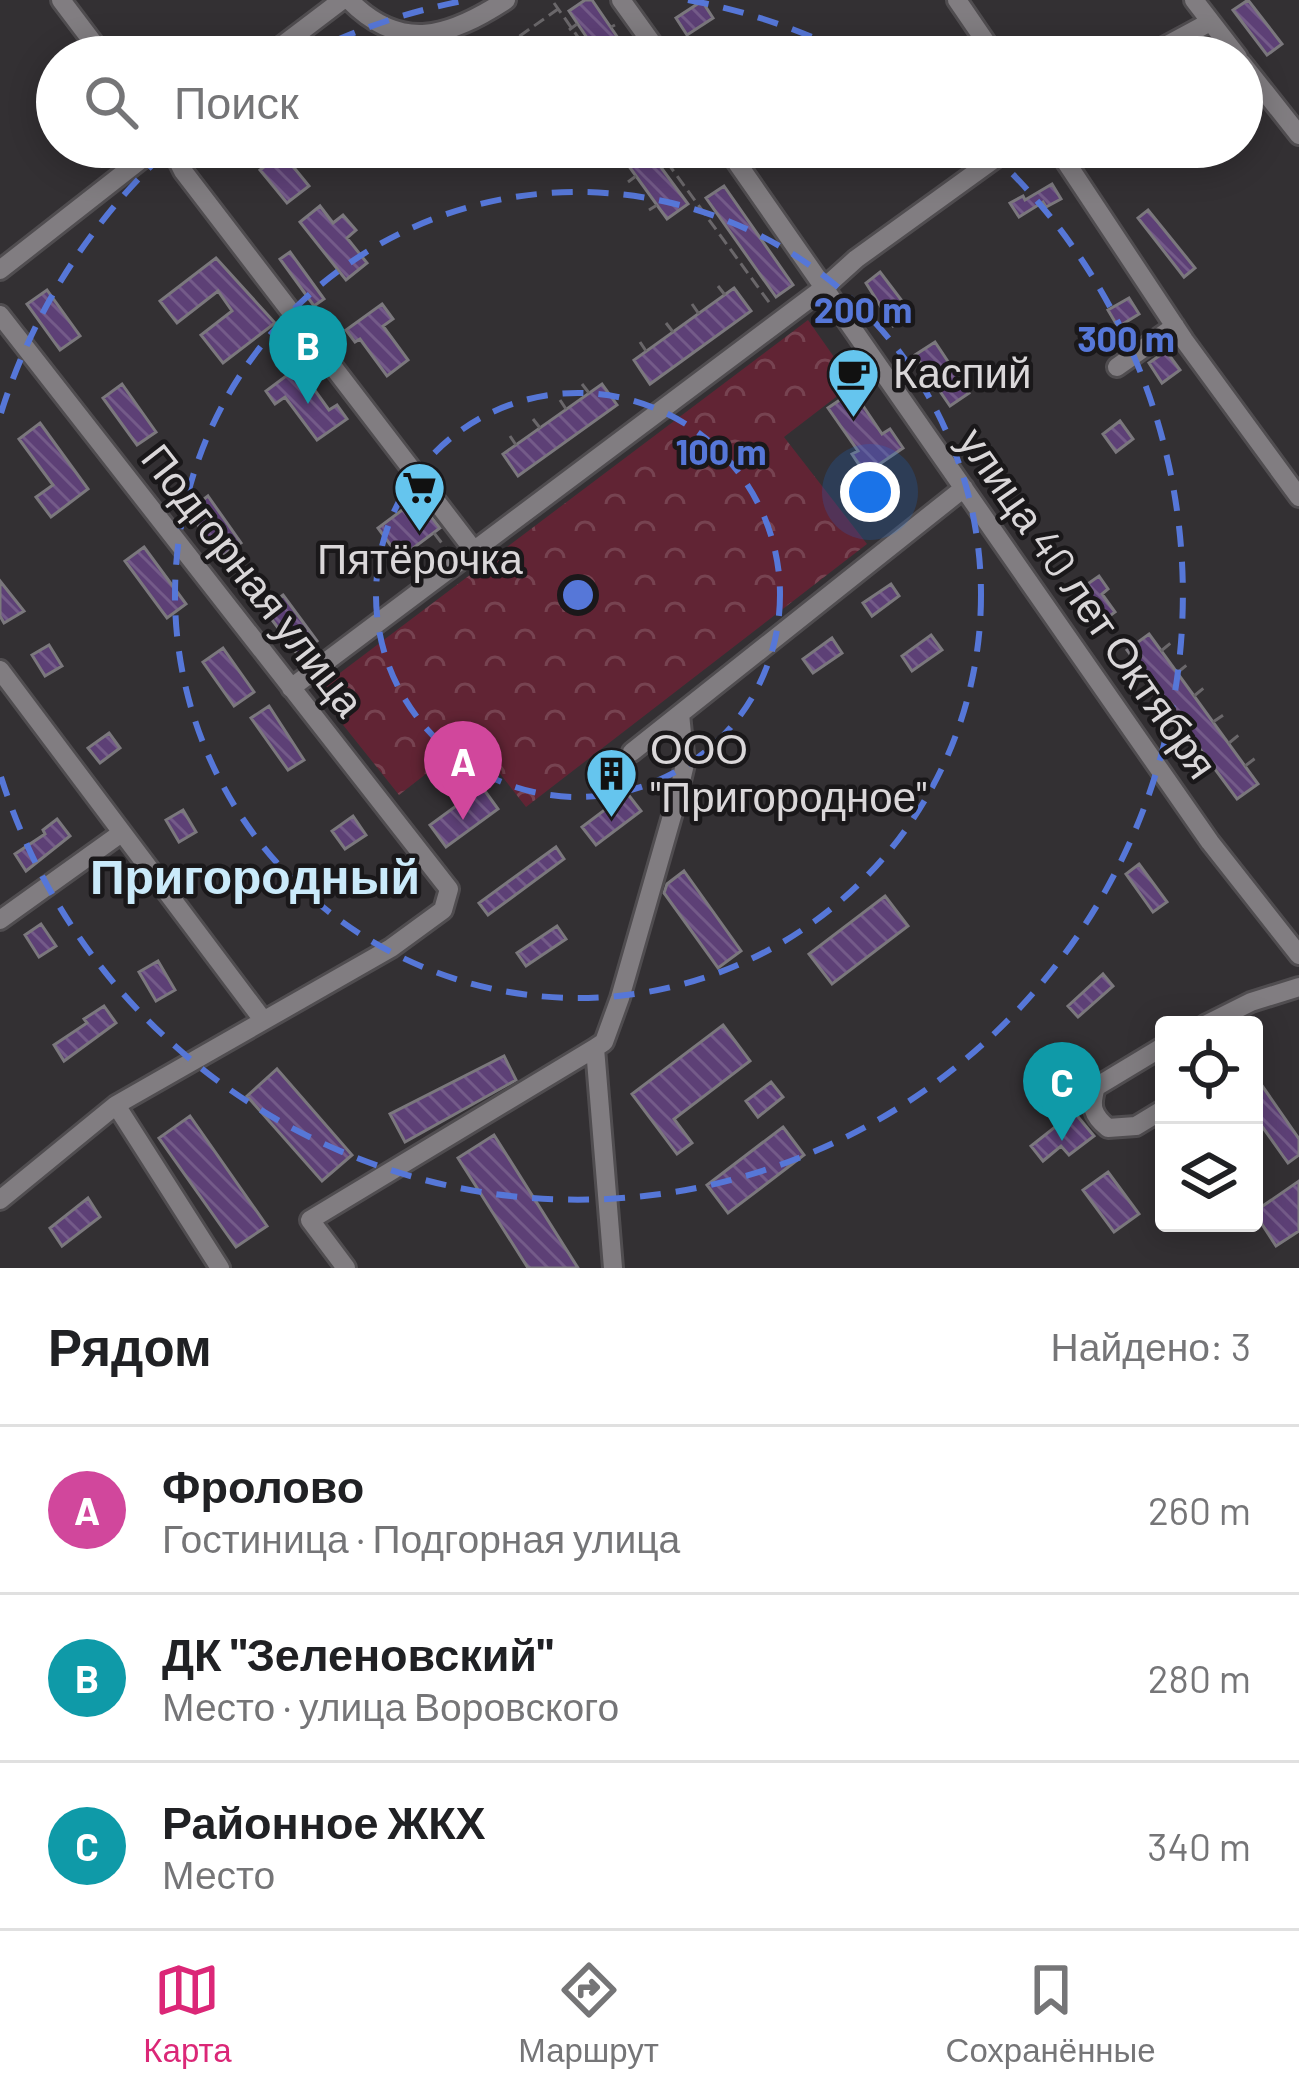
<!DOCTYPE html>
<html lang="ru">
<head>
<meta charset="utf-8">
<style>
	:root { --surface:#fff; --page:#f2f2f2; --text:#202124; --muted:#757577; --line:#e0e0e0; --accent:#db2777 }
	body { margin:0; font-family:Barlow,sans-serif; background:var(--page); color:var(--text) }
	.controls { position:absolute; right:36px; bottom:36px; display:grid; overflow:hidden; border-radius:12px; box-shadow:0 6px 30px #0003 }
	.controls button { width:108px; height:108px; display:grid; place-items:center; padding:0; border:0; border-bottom:3px solid var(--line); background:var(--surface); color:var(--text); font:60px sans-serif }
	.you { position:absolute; left:870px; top:492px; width:42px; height:42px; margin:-30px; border:9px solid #fff; border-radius:50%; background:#1a73e8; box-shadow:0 0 0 18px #1a73e833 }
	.badge { display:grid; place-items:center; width:78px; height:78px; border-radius:50%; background:var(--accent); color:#fff; font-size:39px; font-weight:700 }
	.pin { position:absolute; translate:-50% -99px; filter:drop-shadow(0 3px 6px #0008) }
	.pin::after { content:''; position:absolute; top:63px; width:42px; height:36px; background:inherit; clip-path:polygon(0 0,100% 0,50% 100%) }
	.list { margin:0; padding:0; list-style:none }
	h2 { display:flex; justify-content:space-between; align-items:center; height:156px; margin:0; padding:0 48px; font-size:51px }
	h2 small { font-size:39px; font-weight:400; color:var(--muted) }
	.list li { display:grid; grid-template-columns:78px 1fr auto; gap:36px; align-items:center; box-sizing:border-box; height:168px; padding:0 48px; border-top:3px solid var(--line) }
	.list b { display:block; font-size:45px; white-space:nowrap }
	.list p { margin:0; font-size:39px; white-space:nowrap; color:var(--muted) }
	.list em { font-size:39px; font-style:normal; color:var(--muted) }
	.icon { flex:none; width:66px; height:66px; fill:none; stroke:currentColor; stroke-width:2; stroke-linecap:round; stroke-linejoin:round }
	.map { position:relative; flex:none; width:1299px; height:1268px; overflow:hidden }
	.search { position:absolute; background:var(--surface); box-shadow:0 6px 30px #0003; left:36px; right:36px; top:36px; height:132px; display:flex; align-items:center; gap:30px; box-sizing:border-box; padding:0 42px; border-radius:66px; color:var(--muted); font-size:45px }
	.sheet { height:660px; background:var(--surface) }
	nav { display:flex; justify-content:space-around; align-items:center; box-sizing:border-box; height:168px; border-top:3px solid var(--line); background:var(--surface); font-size:33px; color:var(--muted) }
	nav a { display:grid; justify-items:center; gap:6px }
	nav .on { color:var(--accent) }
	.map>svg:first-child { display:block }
	.park { fill:url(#park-crowns) }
	.building { fill:url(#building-back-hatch); stroke:#7b787d; stroke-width:3 }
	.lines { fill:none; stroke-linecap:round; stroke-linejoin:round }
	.minor-casing { stroke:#504d50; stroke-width:24 }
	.path { stroke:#6a676a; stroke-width:3; stroke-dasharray:12 6; stroke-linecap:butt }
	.minor { stroke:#817d81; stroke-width:18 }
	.ring { fill:none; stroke:#5677d8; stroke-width:6; stroke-dasharray:21 15 }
	.labels { text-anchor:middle; stroke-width:9; stroke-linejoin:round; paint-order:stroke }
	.poi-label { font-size:42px; fill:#dad7d9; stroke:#1a181a; text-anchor:start }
	.street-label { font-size:42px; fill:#dad7d9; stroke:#1a181a }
	.quarter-label { font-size:48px; font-weight:bold; fill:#caeafa; stroke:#1a181a }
	.centre { fill:#5677d8; stroke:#1a181a; stroke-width:6 }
	.ring-label { font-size:36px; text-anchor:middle; font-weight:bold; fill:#5677d8; stroke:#1a181a; stroke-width:9; stroke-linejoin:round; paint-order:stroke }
</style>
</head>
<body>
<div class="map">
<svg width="1299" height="1268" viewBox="0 0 1299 1268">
	<defs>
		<pattern id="park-crowns" width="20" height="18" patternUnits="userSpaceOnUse" patternTransform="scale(3)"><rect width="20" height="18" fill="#612434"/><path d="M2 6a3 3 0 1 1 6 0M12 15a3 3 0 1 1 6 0" fill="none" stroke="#774351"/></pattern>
		<pattern id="building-back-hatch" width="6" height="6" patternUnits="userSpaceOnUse" patternTransform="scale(3)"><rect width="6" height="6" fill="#5d4076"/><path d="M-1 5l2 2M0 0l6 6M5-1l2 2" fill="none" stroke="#745b89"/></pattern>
	</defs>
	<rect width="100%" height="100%" fill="#333033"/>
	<path class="park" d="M808 320 853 384 784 437 867 544 526 807 472 738 399 795 316 691Z"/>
	<path class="building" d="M585 0H592L631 57H600L569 11Z
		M1248 0 1282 44 1267 55 1233 10Z
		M702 1 713 18 687 35 676 18Z
		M615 147H646L688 204 667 219Z
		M282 153 309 186 287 203 260 170Z
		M1052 184 1061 199 1046 207 1043 202 1019 217 1010 203 1023 196 1025 200Z
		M724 186 793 285 776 297 706 198Z
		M320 206 333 223 343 215 356 230 347 238 367 263 346 280 300 222Z
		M1148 210 1195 268 1184 277 1138 218Z
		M290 252 324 299 314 306 280 259Z
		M216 258 275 323 223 363 201 335 232 311 218 291 177 323 160 301Z
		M880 272 912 314 893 326 866 283Z
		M734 288 751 311 650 384 634 360Z
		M47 290 80 336 60 350 27 304Z
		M1129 298 1139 314 1118 327 1108 310Z
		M382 304 393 319 383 326 408 360 387 376 360 339 355 342 346 330Z
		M935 342 969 393 950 406 915 355Z
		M1166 351 1180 370 1162 383 1149 363Z
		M298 367 329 410 337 405 347 419 317 440 285 397 275 404 266 391Z
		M122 384 156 432 137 445 103 398Z
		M602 384 617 405 518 476 503 454Z
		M853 391 882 434 890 429 903 448 865 474 852 454 858 451 828 408Z
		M1120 421 1133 439 1116 452 1103 434Z
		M40 423 88 489 51 517 36 497 53 485 19 439Z
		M208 496 241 543 221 557 188 511Z
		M417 499 440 528 400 558 378 528Z
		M144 547 186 604 167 618 125 561Z
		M1099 576 1108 589 1102 594 1115 612 1099 624 1076 592Z
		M0 581 24 611 4 623 0 616Z
		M891 584 899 596 872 616 863 603Z
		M283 595 317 641 298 655 264 609Z
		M1149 634 1258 784 1237 799 1127 650Z
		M931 635 942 650 912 671 902 656Z
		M832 638 842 653 813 673 803 659Z
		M49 645 62 666 45 676 32 655Z
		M223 648 254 692 234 706 203 662Z
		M269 706 304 760 288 770 251 718Z
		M109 733 120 748 100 763 88 748Z
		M482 787 498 809 446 847 430 825Z
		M627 793 641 811 596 845 582 827Z
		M183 810 196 832 179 842 166 820Z
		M353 816 366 835 345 849 332 831Z
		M57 819 70 836 26 871 15 854 45 834 43 830Z
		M556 847 564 859 488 915 479 903Z
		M1139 864 1167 902 1153 912 1126 874Z
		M684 871 741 951 718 968 664 893 667 884Z
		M885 896 908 926 832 984 809 954Z
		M41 924 56 946 39 957 25 935Z
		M557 926 566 939 526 966 517 953Z
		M158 961 175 990 156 1001 139 972Z
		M1103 974 1113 986 1078 1017 1068 1006Z
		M104 1006 116 1023 64 1061 54 1045 87 1023 84 1019Z
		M723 1025 750 1061 674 1119 692 1143 677 1154 632 1094Z
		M504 1056 516 1080 405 1142 390 1114Z
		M277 1069 352 1155 322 1181 247 1096Z
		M1254 1074 1299 1139V1155L1288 1163 1254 1115Z
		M771 1082 783 1097 758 1117 746 1101Z
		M1074 1112 1094 1136 1069 1155 1061 1146 1043 1161 1031 1146Z
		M190 1116 267 1226 236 1247 159 1138Z
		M783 1127 804 1155 728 1213 707 1185Z
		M494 1135 578 1268H528L458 1158Z
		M1108 1172 1139 1214 1114 1232 1083 1190Z
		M1299 1181V1231L1276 1246 1254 1212Z
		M88 1198 100 1217 62 1246 50 1228Z"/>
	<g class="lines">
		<defs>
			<path id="minor" d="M61 0 104 57
				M349 0C401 53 449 37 506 0
				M621 0 662 57
				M957 0 996 57
				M1194 0 1238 57
				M267 57 342 0
				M1145 57 1210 22
				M1242 63 1299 135
				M171 147 183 171 472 548
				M726 147 1210 842 1299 955
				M1056 147 1184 340 1299 497
				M0 270 157 147
				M0 315 449 889 443 910 391 948 116 1105 0 1200
				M1117 367 1175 326
				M0 670 263 1020
				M291 688 825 287 856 259 1011 147
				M632 752 964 488
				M0 920 120 834
				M1205 1025 1251 1002 1299 987
				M1164 1046 1096 1087C1090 1106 1092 1115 1108 1128L1136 1126 1164 1109
				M116 1105 220 1268
				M346 1268 310 1220 595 1048
				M613 1268 595 1048 604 1042 620 998 676 802 685 764 680 714"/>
		</defs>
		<use href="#minor" class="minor-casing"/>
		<path class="path" d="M554 3 592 57
			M611 27 615 25
			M569 30 577 24
			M490 57 558 9
			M596 57 599 55
			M656 147 771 305
			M606 152 614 147
			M628 182 636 176
			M649 210 657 205
			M718 286 725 295
			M692 304 699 314
			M666 323 673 332
			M640 342 646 351
			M582 384 589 393
			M560 400 566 409
			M533 419 540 428
			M510 436 516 445
			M434 533 448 551
			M1161 651 1172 642
			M1177 673 1188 664
			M1194 696 1205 687
			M1213 722 1225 714
			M1229 743 1240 734
			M1245 766 1257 757"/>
		<use href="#minor" class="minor"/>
	</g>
	<g class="ring">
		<circle cx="578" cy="595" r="202"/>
		<circle cx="578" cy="595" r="403"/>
		<path d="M1 413A605 605 0 0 1 169 149M303 56A605 605 0 0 1 468 0M688 0A605 605 0 0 1 853 56M987 149A605 605 0 1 1 1 777"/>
	</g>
	<defs>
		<symbol id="cafe-pin" viewBox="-11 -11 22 30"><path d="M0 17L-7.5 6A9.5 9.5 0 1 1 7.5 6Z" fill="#65c5ee" stroke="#1a181a"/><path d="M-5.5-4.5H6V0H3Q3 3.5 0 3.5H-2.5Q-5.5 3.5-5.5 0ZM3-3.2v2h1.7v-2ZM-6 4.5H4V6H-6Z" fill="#111"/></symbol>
		<symbol id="supermarket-pin" viewBox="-11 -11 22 30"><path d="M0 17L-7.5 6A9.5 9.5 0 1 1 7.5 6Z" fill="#65c5ee" stroke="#1a181a"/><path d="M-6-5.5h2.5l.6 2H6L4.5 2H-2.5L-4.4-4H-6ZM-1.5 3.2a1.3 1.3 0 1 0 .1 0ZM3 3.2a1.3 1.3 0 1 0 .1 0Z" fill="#111"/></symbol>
		<symbol id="building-pin" viewBox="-11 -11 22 30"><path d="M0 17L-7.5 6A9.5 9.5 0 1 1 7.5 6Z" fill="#65c5ee" stroke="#1a181a"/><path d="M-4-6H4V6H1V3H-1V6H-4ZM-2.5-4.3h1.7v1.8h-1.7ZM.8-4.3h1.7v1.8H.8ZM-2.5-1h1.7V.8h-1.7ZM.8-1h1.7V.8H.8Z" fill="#111"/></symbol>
	</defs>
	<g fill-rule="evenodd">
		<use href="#cafe-pin" x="824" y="344" width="59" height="81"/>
		<use href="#supermarket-pin" x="390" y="458" width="59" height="81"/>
		<use href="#building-pin" x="582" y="744" width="59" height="81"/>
	</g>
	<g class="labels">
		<g class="poi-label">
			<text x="893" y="388">Каспий</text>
			<text x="420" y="574" text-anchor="middle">Пятёрочка</text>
			<text x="650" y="764">ООО<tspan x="650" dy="48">"Пригородное"</tspan></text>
		</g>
		<g class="street-label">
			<text transform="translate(253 580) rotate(52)" y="15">Подгорная улица</text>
			<text transform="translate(1088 603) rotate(55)" y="15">улица 40 лет Октября</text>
		</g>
		<g class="quarter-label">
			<text x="255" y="894">Пригородный</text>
		</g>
	</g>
	<circle cx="578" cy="595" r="18" class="centre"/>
	<g class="ring-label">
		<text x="863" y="323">200 m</text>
		<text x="1126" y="352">300 m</text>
		<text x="721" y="465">100 m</text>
	</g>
</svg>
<div class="controls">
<button><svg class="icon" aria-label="locate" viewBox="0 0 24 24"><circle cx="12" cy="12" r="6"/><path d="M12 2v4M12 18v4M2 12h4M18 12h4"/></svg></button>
<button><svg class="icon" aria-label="layers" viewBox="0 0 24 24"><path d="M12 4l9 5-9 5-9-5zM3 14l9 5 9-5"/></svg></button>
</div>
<div class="you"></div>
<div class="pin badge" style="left:463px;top:820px;background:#d1479c">A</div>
<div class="pin badge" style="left:308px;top:404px;background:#0f9aa8">B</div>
<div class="pin badge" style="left:1062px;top:1141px;background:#0f9aa8">C</div>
<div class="search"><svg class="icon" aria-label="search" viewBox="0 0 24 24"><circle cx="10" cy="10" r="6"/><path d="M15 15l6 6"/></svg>Поиск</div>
</div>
<section class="sheet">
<h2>Рядом<small>Найдено: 3</small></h2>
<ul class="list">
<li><span class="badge" style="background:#d1479c">A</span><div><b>Фролово</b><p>Гостиница · Подгорная улица</p></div><em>260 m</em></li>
<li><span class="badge" style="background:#0f9aa8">B</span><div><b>ДК &quot;Зеленовский&quot;</b><p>Место · улица Воровского</p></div><em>280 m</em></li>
<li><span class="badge" style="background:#0f9aa8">C</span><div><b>Районное ЖКХ</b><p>Место</p></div><em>340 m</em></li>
</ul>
</section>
<nav>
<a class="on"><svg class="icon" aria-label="map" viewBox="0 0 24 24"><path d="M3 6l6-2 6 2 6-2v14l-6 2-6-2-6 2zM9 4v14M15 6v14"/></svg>Карта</a>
<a><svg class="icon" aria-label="directions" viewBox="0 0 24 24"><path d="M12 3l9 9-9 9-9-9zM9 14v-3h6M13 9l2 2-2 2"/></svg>Маршрут</a>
<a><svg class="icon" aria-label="saved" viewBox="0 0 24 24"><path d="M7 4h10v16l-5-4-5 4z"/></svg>Сохранённые</a>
</nav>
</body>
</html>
